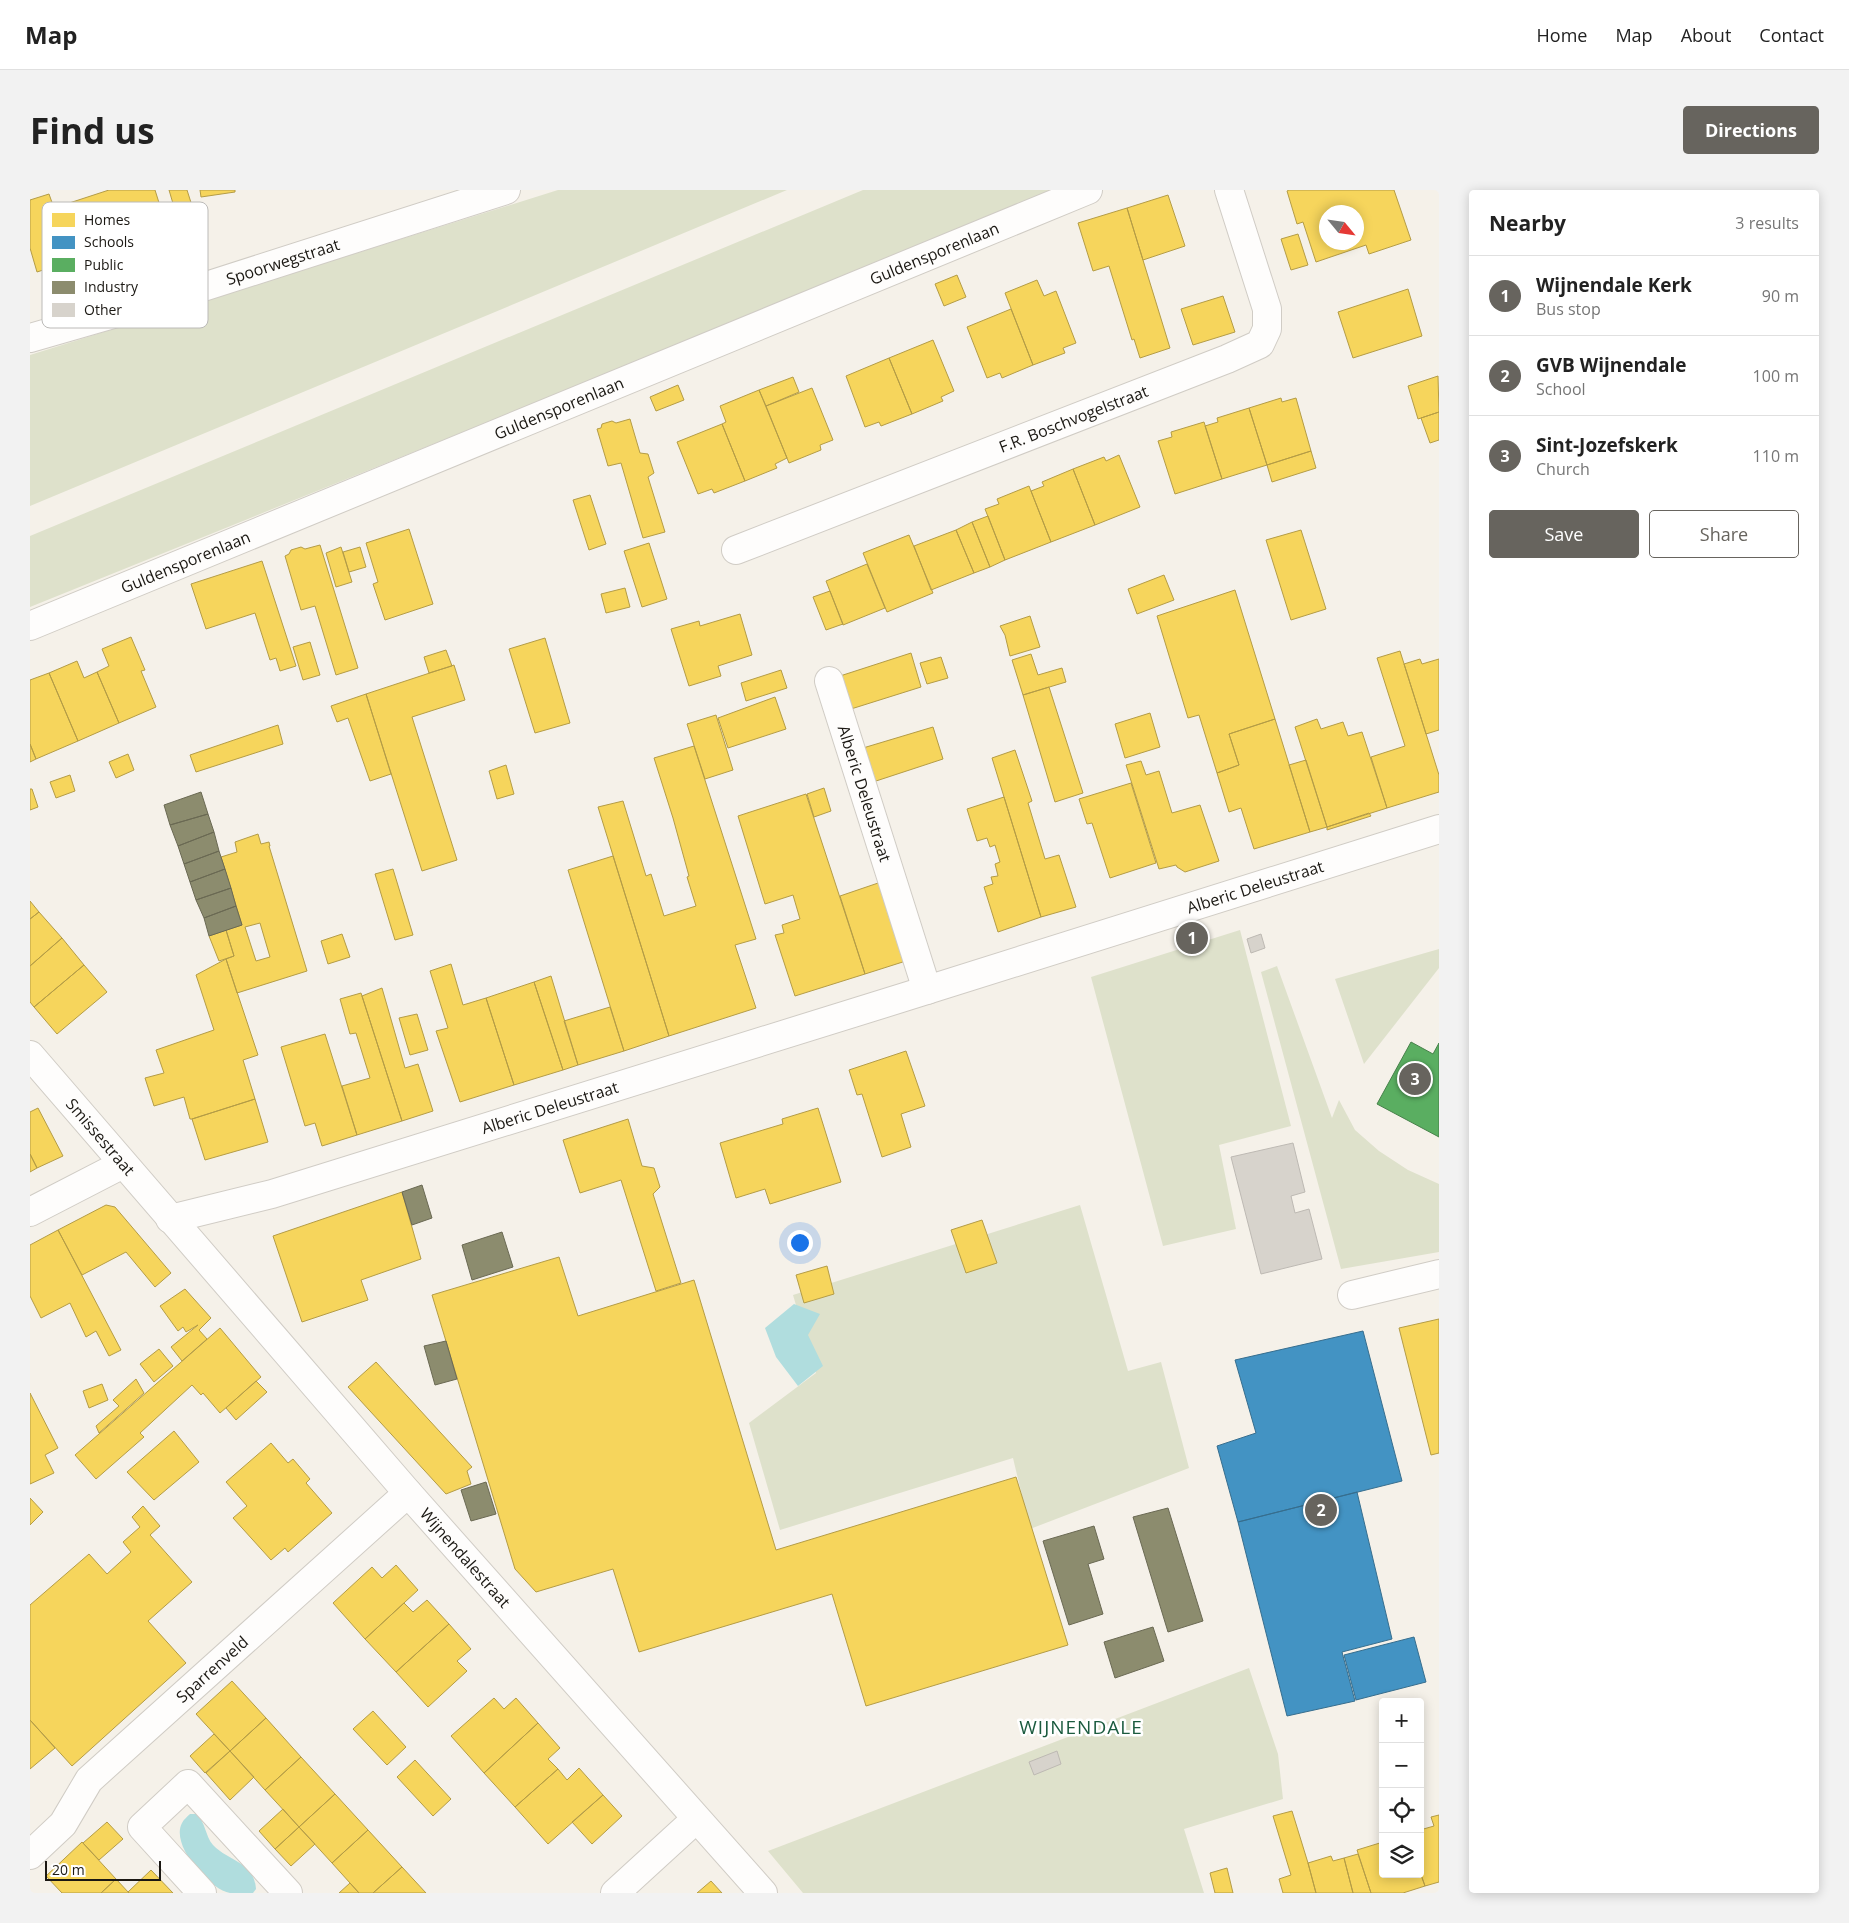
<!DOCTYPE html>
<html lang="en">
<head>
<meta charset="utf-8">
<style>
	:root { --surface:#fff; --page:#f2f2f2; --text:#222; --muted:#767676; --line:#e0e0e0; --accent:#67645e }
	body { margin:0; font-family:"Open Sans",sans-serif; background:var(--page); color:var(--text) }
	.controls { position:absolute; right:15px; bottom:15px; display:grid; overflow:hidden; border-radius:5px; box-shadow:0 2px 12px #0003 }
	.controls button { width:45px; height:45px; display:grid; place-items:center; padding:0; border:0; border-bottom:1px solid var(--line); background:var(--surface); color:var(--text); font:25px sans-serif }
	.compass { position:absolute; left:1289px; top:15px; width:45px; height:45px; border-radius:50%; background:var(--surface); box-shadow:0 2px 12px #0003; rotate:119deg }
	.scale { position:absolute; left:15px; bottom:12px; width:116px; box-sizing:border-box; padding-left:5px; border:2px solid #1b1813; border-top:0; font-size:14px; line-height:18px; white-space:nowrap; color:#1b1813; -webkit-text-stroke:4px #fff; paint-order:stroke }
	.you { position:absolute; left:769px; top:1052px; width:18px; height:18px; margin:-12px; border:4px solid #fff; border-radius:50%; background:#1a73e8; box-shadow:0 0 0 8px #1a73e833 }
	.badge { display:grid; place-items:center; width:32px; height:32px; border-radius:50%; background:var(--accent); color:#fff; font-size:16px; font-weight:700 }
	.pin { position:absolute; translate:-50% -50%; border:2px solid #fff; box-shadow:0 1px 5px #0006 }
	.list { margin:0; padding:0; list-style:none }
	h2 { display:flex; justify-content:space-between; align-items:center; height:65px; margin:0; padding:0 20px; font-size:21px }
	h2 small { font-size:16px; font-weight:400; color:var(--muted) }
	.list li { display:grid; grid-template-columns:32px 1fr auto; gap:15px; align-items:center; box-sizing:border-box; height:80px; padding:0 20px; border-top:1px solid var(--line) }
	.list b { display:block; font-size:19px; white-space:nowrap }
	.list p { margin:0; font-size:16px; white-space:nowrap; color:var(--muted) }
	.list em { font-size:16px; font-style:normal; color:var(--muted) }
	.actions { display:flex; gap:10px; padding:15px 20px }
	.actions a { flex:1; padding:11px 0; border:1px solid var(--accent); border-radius:5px; text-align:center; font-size:18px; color:var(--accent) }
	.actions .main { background:var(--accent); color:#fff }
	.icon { flex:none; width:28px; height:28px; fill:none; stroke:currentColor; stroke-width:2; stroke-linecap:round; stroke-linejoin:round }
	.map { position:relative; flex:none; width:1409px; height:1703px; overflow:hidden; border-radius:5px }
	header { display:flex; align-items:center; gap:30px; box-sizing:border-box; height:70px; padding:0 25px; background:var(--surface); border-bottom:1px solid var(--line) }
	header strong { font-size:24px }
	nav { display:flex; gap:28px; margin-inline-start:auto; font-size:18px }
	.intro { display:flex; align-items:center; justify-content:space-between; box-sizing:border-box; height:120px; padding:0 30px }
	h1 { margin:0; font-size:35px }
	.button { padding:12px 22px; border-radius:5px; background:var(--accent); color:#fff; font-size:18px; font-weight:700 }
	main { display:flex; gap:30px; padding:0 30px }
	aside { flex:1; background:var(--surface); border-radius:5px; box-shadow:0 2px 12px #0003 }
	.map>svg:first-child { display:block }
	.green { fill:#dee1cb }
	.water { fill:#b0ddde }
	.homes { fill:#f6d55c; stroke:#b49c46; fill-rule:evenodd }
	.schools { fill:#4393c3; stroke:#376e8e }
	.public { fill:#5aae61; stroke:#47814a }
	.industry { fill:#8c8c6e; stroke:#6a6953 }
	.building { fill:#d7d3cc; stroke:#bdb9b3 }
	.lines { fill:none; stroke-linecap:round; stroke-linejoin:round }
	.minor-casing { stroke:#d0ccc5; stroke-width:30 }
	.minor { stroke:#fefdfc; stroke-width:28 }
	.labels { text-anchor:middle; stroke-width:5; stroke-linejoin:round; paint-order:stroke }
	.street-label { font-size:16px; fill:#1b1813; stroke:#fff }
	.quarter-label { font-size:19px; letter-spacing:1px; fill:#1b5b3f; stroke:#fff }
	.key { fill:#fff; stroke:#bbbab8; stroke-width:1 }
	.key-label { font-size:14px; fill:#1b1813 }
</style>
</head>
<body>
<header>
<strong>Map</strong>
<nav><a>Home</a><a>Map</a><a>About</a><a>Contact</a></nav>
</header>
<div class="intro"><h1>Find us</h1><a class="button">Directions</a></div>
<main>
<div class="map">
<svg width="1409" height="1703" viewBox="0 0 1409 1703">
	<rect width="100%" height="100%" fill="#f5f1e9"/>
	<path class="green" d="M528 0H757L0 316V165Z
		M833 0H1022L794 96 0 417V346Z
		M1210 740 1261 936 1189 955 1206 1039 1133 1056 1061 787Z
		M1409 759V778L1334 874 1305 789Z
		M1247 776 1302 928 1309 910 1325 940 1349 961 1378 980 1409 994V1062L1311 1079 1231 782Z
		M1050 1015 1098 1181 1131 1172 1159 1278 1000 1339 983 1268 750 1340 719 1233 786 1183 763 1105Z
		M1219 1478 1248 1564 1253 1609 1154 1639 1174 1703H773L738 1661Z"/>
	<path class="water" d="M764 1114 790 1124 778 1145 793 1176 768 1196 746 1167 735 1138Z
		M160 1624H166C176 1632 175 1646 183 1655 199 1672 224 1671 226 1699L223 1703C216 1703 207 1703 200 1703 179 1699 140 1655 152 1633 154 1629 157 1627 160 1624Z"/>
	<path class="homes" d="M79 0H125L136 35 95 48 96 54 46 70 44 68 35 73 7 82 0 58V10L19 4 24 18Z
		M139 0H157L164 22 147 27Z
		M170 0H205V2L171 7Z
		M1259 0H1364L1381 50 1339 64 1336 55 1286 72 1273 32 1267 34 1257 1ZM1296 22H1326V52H1296Z
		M1138 5 1155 56 1113 70 1097 18Z
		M1097 18 1140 158 1110 168 1104 149 1102 150 1079 76 1063 81 1048 33Z
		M1268 44 1278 75 1261 80 1251 49Z
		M927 85 936 107 914 116 905 94Z
		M1007 90 1014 106 1026 101 1046 153 1033 158 1035 163 1003 175 975 103Z
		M1378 99 1392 146 1323 168 1308 122Z
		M1193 106 1205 142 1163 155 1151 119Z
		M981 119 1003 175 972 188 970 183 957 188 937 137Z
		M903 150 924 201 911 207 913 211 882 224 859 168Z
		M859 168 882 224 851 236 849 232 835 237 816 186Z
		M1408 186 1409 222 1388 229 1378 196Z
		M763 187 769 202 736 216 729 200Z
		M648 195 654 210 626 221 620 207Z
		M782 198 803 250 790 255 791 260 759 273 736 216Z
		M729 200 757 268 745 274 747 278 715 291 692 234 696 232 690 216Z
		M1251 208 1252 212 1266 208 1281 261 1237 275 1219 218Z
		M1219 218 1237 275 1192 289 1175 236 1188 232 1187 228Z
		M1409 222V250L1400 253 1391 228Z
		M600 229 610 263 618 264 624 283 618 287 635 342 613 348 591 273 578 276 567 239 571 238 572 234 582 231 586 233Z
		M1174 232 1192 289 1145 304 1128 251 1142 247 1141 242Z
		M692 234 715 291 684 303 682 299 668 304 647 252Z
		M1281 261 1286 278 1242 292 1237 275Z
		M1089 265 1110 317 1065 335 1043 279 1074 267 1076 271Z
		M1043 279 1065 335 1021 352 1001 301 1014 296 1012 292Z
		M999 296 1021 352 975 370 955 319 969 314 967 309Z
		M560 305 576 354 559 360 543 310Z
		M958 326 975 370 960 377 942 332Z
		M942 332 960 377 944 383 926 340Z
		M379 339 403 414 355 430 343 394 348 392 336 353Z
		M926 340 944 383 901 400 884 356Z
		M1271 340 1296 419 1261 430 1236 350Z
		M879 345 903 403 857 422 833 363Z
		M619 353 637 409 612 417 594 361Z
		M290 355 328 478 306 485 285 416 271 420 255 366 259 364 261 360 271 357 275 359Z
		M311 357 322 392 306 397 296 363Z
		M330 357 336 377 319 382 313 362Z
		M232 371 266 476 250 481 246 468 240 470 225 423 176 439 161 394Z
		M837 374 855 418 813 435 796 391Z
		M1134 385 1144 410 1107 424 1098 399Z
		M595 398 600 417 576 423 571 404Z
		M1205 400 1245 529 1199 544 1209 575 1187 583 1169 525 1158 528 1127 426Z
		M800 401 813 434 796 440 783 407Z
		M710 424 722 465 688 476 691 486 659 496 641 439 669 431 670 436Z
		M1000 426 1010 457 980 466 975 445 970 436Z
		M101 447 115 480 111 481 126 517 89 533 67 482 79 476 72 459Z
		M515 448 540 533 505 543 479 459Z
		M280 452 290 485 273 490 263 457Z
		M416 460 422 476 399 483 394 467Z
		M1370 461 1409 585V602L1357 618 1341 567 1375 556 1347 468Z
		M881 463 891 497 821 519 810 486Z
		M1001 464 1008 485 1032 478 1036 492 993 505 982 470Z
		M911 467 918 488 897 494 890 473Z
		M1390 469 1392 474 1409 469V540L1396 544 1374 474Z
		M47 471 54 488 67 482 89 533 48 551 19 483Z
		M424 475 435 510 382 527 427 670 392 681 336 504Z
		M751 480 757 498 716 511 711 493Z
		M19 483 48 551 6 569 0 554V490Z
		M1019 497 1053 603 1025 612 993 505Z
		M336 504 361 584 340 591 318 528 307 532 301 516Z
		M745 507 756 539 698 558 688 528Z
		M1120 523 1130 557 1095 568 1085 534Z
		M686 525 703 580 675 589 657 534Z
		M1245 529 1280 642 1224 659 1211 618 1199 622 1187 583 1209 575 1199 544Z
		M1287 529 1291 539 1313 532 1318 546 1332 542 1357 618 1297 637 1265 537Z
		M248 535 253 554 166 582 160 565Z
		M903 537 913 569 843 592 833 558Z
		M0 554 6 569 0 572Z
		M664 556 726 749 705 755 726 818 639 846 568 617 593 611 616 686 621 684 634 726 666 716 657 687 659 686 643 628 624 568Z
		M985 560 1002 611 998 613 1015 669 1029 665 1046 717 1011 727 962 568Z
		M98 564 104 580 86 588 79 572Z
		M1276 570 1297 637 1280 642 1259 575Z
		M1111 571 1116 585 1129 581 1142 623 1170 615 1189 671 1155 682 1147 677 1146 675 1129 679 1096 575Z
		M476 575 484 604 467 609 459 581Z
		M40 585 45 601 26 608 20 592Z
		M1101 593 1126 673 1080 688 1062 633 1057 634 1049 609Z
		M794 598 801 621 784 627 777 604Z
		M0 599H2L8 617 0 620Z
		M776 604 835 784 765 806 745 745 754 743 752 735 770 729 763 705 735 714 708 626Z
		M974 607 1011 727 968 742 954 697 963 694 961 687 968 686 965 674 970 672 965 655 960 657 957 648 947 651 937 619Z
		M1339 623 1341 626 1297 640V637Z
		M228 644 231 654 239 652 240 656H239L277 781 207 803 196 769 204 766 196 740 212 735 191 667 207 662 205 652ZM230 733 240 767 226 771 215 737Z
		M583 666 639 846 594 861 538 680Z
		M363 679 383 745 365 750 345 684Z
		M854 691 879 770 835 784 810 706Z
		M0 711 9 722 0 729Z
		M9 722 32 748 0 776V729Z
		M196 740 204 766 189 771 179 746Z
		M312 744 320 767 298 774 291 751Z
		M32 748 54 775 4 817 0 812V776Z
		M196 769 228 865 213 870 225 909 162 929H160L154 907 124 916 115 888 134 883 126 860 184 840 166 785Z
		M421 774 433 815 456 808 484 895 430 912 406 841 418 838 400 781Z
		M54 775 77 802 27 844 4 817Z
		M521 786 548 875 533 880 504 792Z
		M504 792 533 880 484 895 456 808Z
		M352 798 375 878 388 874 403 921 372 931 332 806Z
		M331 803 372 931 327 945 312 896 340 888 326 843 320 844 310 809Z
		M580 817 594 861 548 875 534 831Z
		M387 824 398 860 380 865 369 828Z
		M295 844 327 945 292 956 285 933 275 936 251 857Z
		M876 861 895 916 871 924 881 957 852 967 832 904 827 905 819 880Z
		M225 909 238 952 175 970 162 929Z
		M8 918 33 966 7 978 0 964V922Z
		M788 918 811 992 740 1014 735 999 706 1008 690 953 753 934 752 929Z
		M598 929 612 976 624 978 630 997 623 1004 651 1093 626 1101 591 990 550 1003 533 950Z
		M0 964 7 978 0 982Z
		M372 1002 391 1069 331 1090 338 1110 272 1132 243 1046Z
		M76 1015 85 1017 141 1083 125 1097 96 1062 52 1085 28 1040Z
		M952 1030 967 1073 936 1083 921 1040Z
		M28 1040 91 1160 79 1166 66 1141 56 1147 40 1113 11 1128 0 1106V1055Z
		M529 1067 548 1126 664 1090 746 1360 986 1287 1038 1455 836 1516 802 1404 609 1462 583 1379 506 1402 485 1379 402 1105Z
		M797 1076 804 1104 774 1113 766 1085Z
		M155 1099 181 1128 169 1140 177 1149 152 1171 141 1157 168 1135 156 1142 153 1137 148 1141 130 1116Z
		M1409 1129V1263L1401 1265 1369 1138Z
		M190 1138 231 1187 190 1223 173 1203 171 1205 162 1195 110 1243 114 1247 66 1289 45 1265Z
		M129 1159 143 1176 124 1192 110 1174Z
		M346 1172 442 1277 437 1281 441 1294 416 1304 318 1197Z
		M106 1189 114 1203 69 1243 66 1236 89 1216 83 1210Z
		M226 1191 237 1202 206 1230 196 1218Z
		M72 1194 78 1210 59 1218 53 1201Z
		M0 1203 28 1258 15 1265 24 1283 0 1294Z
		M144 1241 169 1272 124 1310 97 1282Z
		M241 1253 258 1273 263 1269 280 1289 276 1293 302 1323 258 1362 255 1358 241 1370 203 1328 217 1316 196 1292Z
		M0 1308 13 1322 0 1335Z
		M113 1316 130 1336 120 1345 162 1392 118 1431 156 1473 42 1576 0 1530V1415L59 1364 77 1384 101 1362 93 1352 110 1337 102 1327Z
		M366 1375 388 1400 335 1449 303 1413 342 1377 352 1388Z
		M397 1410 419 1434 366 1482 335 1449 374 1413 383 1422Z
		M419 1434 441 1459 427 1471 437 1481 398 1517 366 1482Z
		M202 1491 236 1528 200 1561 166 1524Z
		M464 1508 474 1519 486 1508 508 1533 454 1583 421 1546Z
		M343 1521 376 1557 357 1575 323 1539Z
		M236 1528 271 1567 235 1600 200 1561Z
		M0 1530 25 1558 0 1579Z
		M508 1533 530 1558 518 1569 528 1579 485 1617 454 1583Z
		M184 1544 200 1561 175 1583 160 1566Z
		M200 1561 224 1587 200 1610 176 1583Z
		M271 1567 305 1604 269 1637 235 1600Z
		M385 1570 421 1609 403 1626 367 1587Z
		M549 1578 573 1605 518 1654 485 1617 528 1579 537 1590Z
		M305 1604 338 1640 302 1673 269 1637Z
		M573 1605 592 1626 562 1654 542 1632Z
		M253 1619 269 1637 245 1659 229 1641Z
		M1262 1621 1278 1673 1286 1703H1253L1249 1689 1261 1685 1243 1626Z
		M1409 1625V1692L1395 1696 1390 1682V1640L1404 1636 1401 1627Z
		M77 1632 93 1649 69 1670 53 1653Z
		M269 1637 285 1654 261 1676 245 1659Z
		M338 1640 372 1677 343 1703H329L302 1673Z
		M52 1652 86 1689 71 1703H32L16 1686Z
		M1353 1652V1684H1390V1682L1395 1696 1373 1703H1341L1327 1660Z
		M1328 1664 1341 1703H1323L1314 1668Z
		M1301 1666 1303 1671 1314 1668 1323 1703H1286L1278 1673Z
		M372 1677 396 1703H343Z
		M1197 1678 1203 1703H1185L1180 1683Z
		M121 1680 143 1703H99L98 1702Z
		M86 1689 99 1703H71Z
		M681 1691 692 1703H667Z
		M320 1693 329 1703H309Z"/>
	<path class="schools" d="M1333 1141 1372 1291 1208 1332 1187 1256 1226 1243 1205 1170Z
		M1327 1302 1362 1449 1312 1462 1325 1511 1257 1526 1208 1332Z
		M1384 1447 1396 1492 1326 1510 1314 1465Z"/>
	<path class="public" d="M1381 852 1403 864 1409 853V947L1347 914Z"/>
	<path class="industry" d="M171 602 178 624 140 635 134 615Z
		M178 624 184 642 148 656 140 635Z
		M184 642 189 661 154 674 148 656Z
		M189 661 195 679 160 692 154 674Z
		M195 679 201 698 166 710 160 692Z
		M201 698 206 716 174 728 166 710Z
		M206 716 212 735 179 746 174 728Z
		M392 995 402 1028 382 1035 372 1002Z
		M472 1042 483 1077 442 1090 432 1055Z
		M416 1151 427 1189 405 1195 394 1156Z
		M456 1292 466 1324 441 1331 431 1300Z
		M1138 1318 1173 1431 1138 1442 1103 1327Z
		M1064 1336 1074 1369 1058 1374 1073 1424 1039 1435 1013 1351Z
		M1123 1437 1134 1471 1085 1488 1074 1452Z"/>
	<path class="building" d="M1231 744 1235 758 1221 763 1217 749Z
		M1263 953 1275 1002 1261 1006 1265 1023 1279 1019 1292 1069 1231 1084 1201 967Z
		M1027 1561 1031 1574 1004 1585 999 1572Z"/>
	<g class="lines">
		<defs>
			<g id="minor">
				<path id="s1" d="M0 148 142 107 476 0"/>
				<path id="s2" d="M706 360 1197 169 1230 154 1237 139V119L1199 0"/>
				<path id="s3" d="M0 436 1058 0"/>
				<path id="s4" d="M799 491 897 800"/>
				<path id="s5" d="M0 865 378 1303 733 1703"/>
				<path d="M0 1022 93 974"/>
				<path id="s6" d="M140 1029 242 1004 897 800 1409 639"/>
				<path d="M1322 1105 1409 1084"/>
				<path id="s7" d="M0 1665 33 1634 59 1590 378 1303"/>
				<path d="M172 1703 112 1637 158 1594 258 1703"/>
				<path d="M585 1703 666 1629"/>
			</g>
		</defs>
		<use href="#minor" class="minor-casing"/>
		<use href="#minor" class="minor"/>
	</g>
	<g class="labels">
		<g class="street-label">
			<text dy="6" stroke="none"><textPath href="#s3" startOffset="978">Guldensporenlaan</textPath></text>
			<text dy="6" stroke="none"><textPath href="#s1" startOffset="264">Spoorwegstraat</textPath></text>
			<text dy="6" stroke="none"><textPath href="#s3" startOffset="572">Guldensporenlaan</textPath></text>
			<text dy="6" stroke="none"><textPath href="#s2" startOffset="362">F.R. Boschvogelstraat</textPath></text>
			<text dy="6" stroke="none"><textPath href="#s3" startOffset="168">Guldensporenlaan</textPath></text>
			<text dy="6" stroke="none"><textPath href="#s4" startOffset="118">Alberic Deleustraat</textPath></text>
			<text dy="6" stroke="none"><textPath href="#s6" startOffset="1135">Alberic Deleustraat</textPath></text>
			<text dy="6" stroke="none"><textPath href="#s6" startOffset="396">Alberic Deleustraat</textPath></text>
			<text dy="6" stroke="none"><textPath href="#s5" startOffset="108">Smissestraat</textPath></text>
			<text dy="6" stroke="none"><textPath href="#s5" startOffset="665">Wijnendalestraat</textPath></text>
			<text dy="6" stroke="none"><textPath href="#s7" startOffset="262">Sparrenveld</textPath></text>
		</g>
		<g class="quarter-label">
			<text x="1051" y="1544">WIJNENDALE</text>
		</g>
	</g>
	<rect x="12" y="12" width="166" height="126" rx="8" class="key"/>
	<rect x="22" y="23" width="23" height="14" fill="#f6d55c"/>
	<rect x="22" y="46" width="23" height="13" fill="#4393c3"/>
	<rect x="22" y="68" width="23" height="14" fill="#5aae61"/>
	<rect x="22" y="91" width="23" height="13" fill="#8c8c6e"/>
	<rect x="22" y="113" width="23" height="14" fill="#d7d3cc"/>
	<g class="key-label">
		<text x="54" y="35">Homes</text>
		<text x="54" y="57">Schools</text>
		<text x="54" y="80">Public</text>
		<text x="54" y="102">Industry</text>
		<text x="54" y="125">Other</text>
	</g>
</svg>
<div class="controls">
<button>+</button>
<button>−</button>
<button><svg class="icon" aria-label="locate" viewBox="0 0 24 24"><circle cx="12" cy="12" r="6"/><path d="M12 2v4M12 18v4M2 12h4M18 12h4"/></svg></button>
<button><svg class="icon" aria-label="layers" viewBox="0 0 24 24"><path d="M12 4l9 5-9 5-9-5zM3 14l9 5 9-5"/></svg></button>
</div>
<svg class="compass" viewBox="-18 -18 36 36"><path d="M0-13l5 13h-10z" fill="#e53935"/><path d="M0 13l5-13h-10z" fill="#767676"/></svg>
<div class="scale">20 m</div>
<div class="you"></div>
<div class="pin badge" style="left:1162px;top:748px">1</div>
<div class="pin badge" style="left:1291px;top:1320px">2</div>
<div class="pin badge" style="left:1385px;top:889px">3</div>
</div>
<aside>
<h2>Nearby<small>3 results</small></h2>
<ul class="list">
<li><span class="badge">1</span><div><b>Wijnendale Kerk</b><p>Bus stop</p></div><em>90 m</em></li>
<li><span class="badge">2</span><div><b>GVB Wijnendale</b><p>School</p></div><em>100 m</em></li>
<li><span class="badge">3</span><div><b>Sint-Jozefskerk</b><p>Church</p></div><em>110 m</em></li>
</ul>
<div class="actions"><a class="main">Save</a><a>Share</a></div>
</aside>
</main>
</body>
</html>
